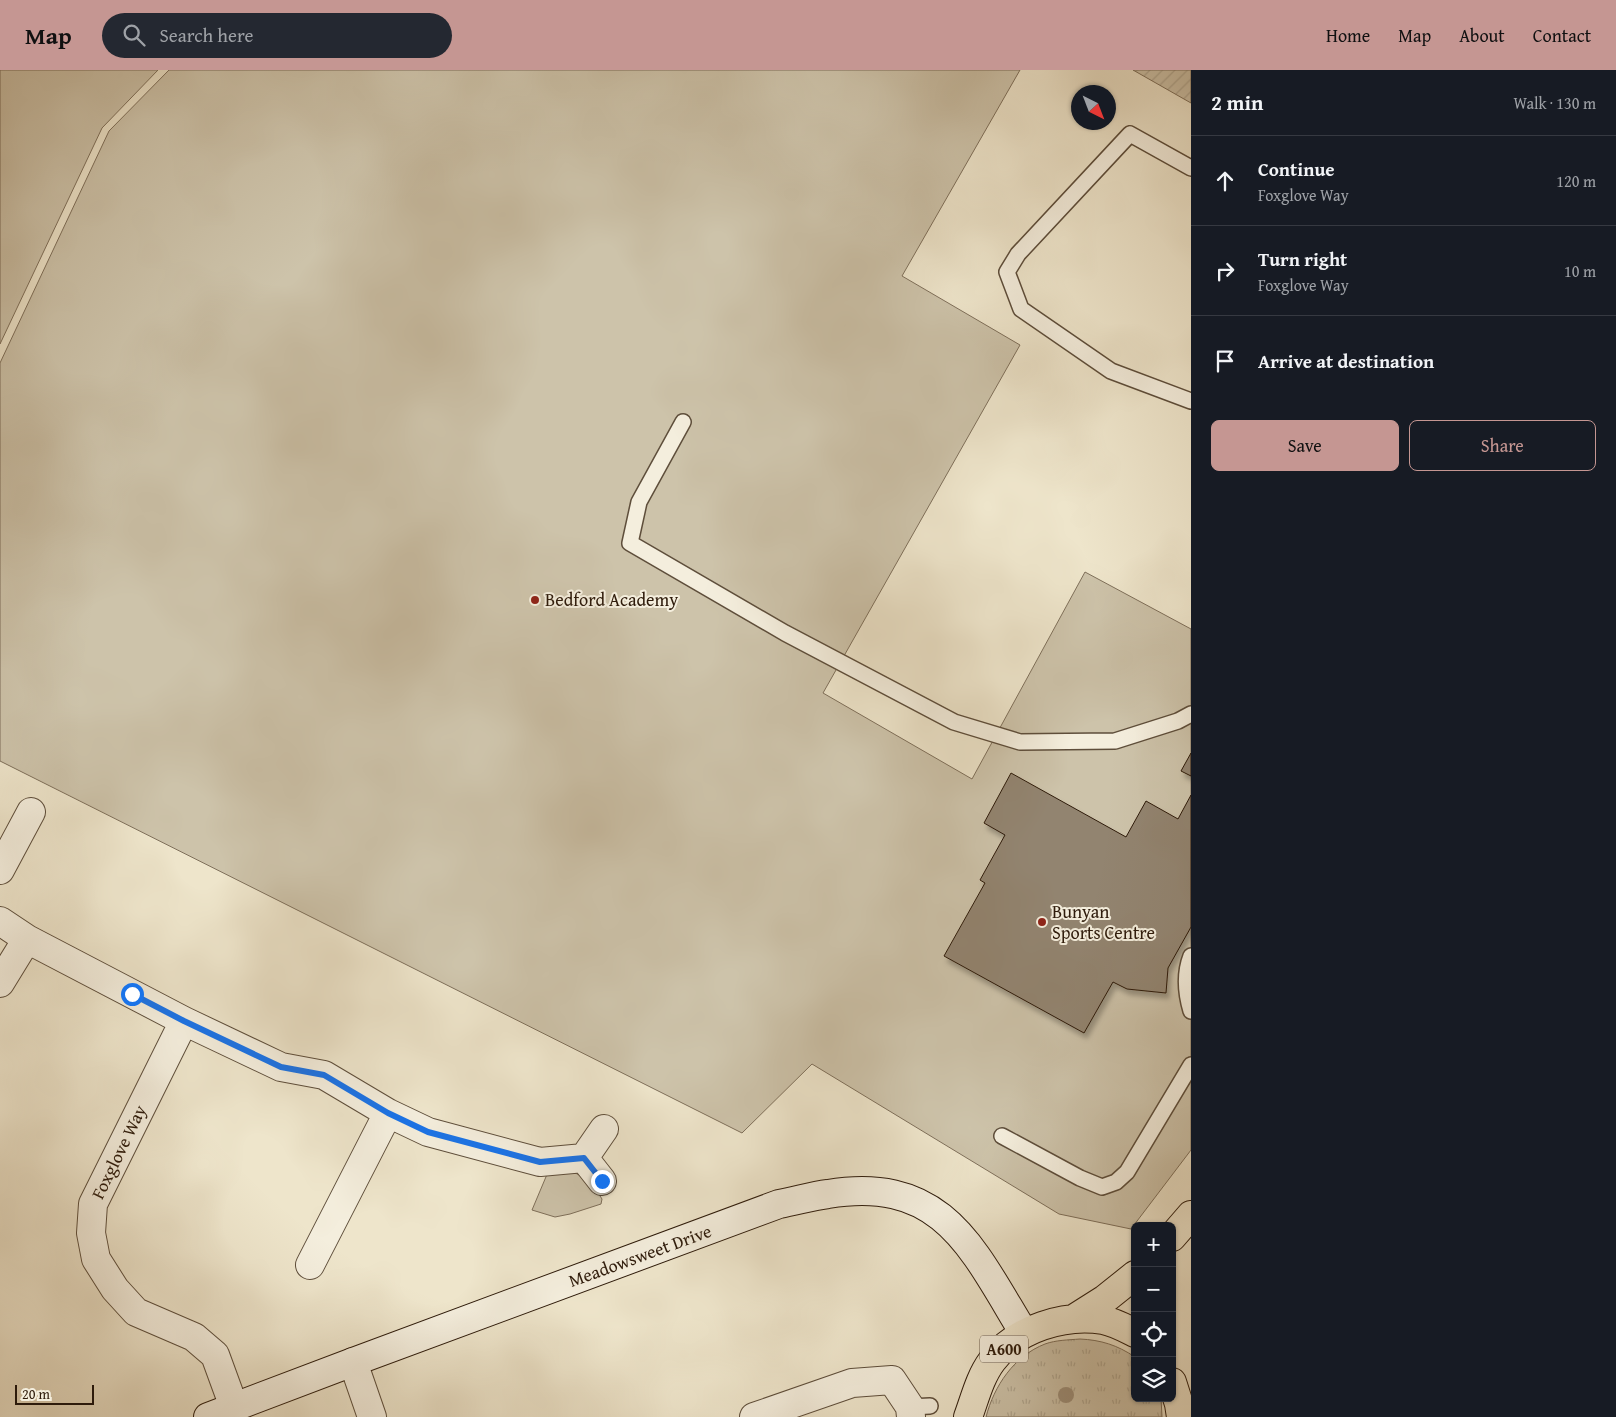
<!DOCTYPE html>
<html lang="en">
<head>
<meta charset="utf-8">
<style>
	:root { --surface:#171b24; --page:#242831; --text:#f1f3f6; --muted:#9ea1a6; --line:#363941; --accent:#c59692 }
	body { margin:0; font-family:"Gentium Book Plus",serif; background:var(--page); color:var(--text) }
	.controls { position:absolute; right:15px; bottom:15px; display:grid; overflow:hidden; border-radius:8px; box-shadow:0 1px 4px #0004 }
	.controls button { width:45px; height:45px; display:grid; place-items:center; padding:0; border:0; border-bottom:1px solid var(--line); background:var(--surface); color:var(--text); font:25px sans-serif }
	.compass { position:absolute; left:1071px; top:15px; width:45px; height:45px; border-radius:50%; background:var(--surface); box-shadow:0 1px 4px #0004; rotate:138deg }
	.scale { position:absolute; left:15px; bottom:12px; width:79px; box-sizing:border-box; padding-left:5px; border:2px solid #2e1b0b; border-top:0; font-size:14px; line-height:18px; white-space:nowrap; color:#2e1b0b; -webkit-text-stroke:4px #f4eedd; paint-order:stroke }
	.stop { position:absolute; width:15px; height:15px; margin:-11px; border:4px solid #1a73e8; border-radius:50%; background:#fff }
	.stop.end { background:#1a73e8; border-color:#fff; box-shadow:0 1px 5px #0008 }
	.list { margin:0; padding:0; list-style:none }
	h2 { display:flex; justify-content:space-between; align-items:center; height:65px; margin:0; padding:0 20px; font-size:21px }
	h2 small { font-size:16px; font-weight:400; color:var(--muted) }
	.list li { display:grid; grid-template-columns:32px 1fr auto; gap:15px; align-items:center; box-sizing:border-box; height:90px; padding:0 20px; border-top:1px solid var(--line) }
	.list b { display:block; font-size:19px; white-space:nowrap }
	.list p { margin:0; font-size:16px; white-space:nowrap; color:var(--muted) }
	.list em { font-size:16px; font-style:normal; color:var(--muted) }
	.actions { display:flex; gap:10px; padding:15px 20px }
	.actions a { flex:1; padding:11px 0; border:1px solid var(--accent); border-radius:8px; text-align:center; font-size:18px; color:var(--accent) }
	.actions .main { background:var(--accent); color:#111 }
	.icon { flex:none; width:28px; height:28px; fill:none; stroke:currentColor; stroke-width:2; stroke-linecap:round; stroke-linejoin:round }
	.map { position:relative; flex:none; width:1191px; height:1347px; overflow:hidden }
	header { display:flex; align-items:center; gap:30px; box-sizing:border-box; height:70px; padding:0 25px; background:var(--accent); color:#111 }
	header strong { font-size:24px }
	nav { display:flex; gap:28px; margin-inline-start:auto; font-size:18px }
	.search { width:350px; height:45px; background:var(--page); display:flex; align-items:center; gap:12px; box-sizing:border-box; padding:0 18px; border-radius:28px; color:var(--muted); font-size:19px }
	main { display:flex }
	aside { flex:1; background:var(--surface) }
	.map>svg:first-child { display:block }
	.grass { fill:url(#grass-tufts); stroke:#7e6f5a }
	.park { fill:#cdc3aa; stroke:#7e6f5a }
	.garden { fill:url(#garden-furrows); stroke:#7e6f5a }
	.building { fill:#92846f; stroke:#2e1b0b; filter:url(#shadow) }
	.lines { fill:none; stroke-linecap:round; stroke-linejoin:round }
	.lane-casing { stroke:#5e4e3b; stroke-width:18 }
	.street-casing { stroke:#5e4e3b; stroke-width:30 }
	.secondary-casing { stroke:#2e1b0b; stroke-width:30 }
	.primary-casing { stroke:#2e1b0b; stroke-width:30 }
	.lane { stroke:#f4eedd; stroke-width:15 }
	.street { stroke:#f4eedd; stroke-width:28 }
	.secondary { stroke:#f4eedd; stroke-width:28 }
	.primary { stroke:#eee5cb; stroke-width:28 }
	.tree { fill:#9f917c }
	.route { stroke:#1a73e8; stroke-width:6 }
	.poi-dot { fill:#8f2418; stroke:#f4eedd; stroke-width:2 }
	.labels { text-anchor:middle; stroke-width:4; stroke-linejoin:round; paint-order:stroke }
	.shield { fill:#f4eedd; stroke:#695a4a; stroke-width:1 }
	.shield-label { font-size:16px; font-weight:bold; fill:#2e1b0b }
	.poi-label { font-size:18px; fill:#2e1b0b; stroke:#f4eedd; text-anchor:start }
	.street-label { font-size:18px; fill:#2e1b0b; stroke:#f4eedd }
</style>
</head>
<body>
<header>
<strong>Map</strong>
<div class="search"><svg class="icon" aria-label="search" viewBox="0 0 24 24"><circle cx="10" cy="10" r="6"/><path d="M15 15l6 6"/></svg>Search here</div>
<nav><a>Home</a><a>Map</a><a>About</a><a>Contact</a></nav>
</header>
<main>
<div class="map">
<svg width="1191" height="1347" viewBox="0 0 1191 1347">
	<defs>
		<pattern id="grass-tufts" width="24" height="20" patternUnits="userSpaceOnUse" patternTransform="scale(1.25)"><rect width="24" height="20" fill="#cdc3aa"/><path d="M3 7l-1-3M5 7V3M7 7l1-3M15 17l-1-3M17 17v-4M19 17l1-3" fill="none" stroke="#b0a791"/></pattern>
		<pattern id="garden-furrows" width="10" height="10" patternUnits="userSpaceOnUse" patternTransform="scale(1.25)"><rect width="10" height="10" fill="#cdc3aa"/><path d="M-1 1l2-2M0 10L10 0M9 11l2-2" fill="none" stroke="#b0a791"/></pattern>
		<filter id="shadow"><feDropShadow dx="3" dy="5.5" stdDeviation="2.5" flood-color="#0004"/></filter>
	</defs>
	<rect width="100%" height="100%" fill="#eee5cb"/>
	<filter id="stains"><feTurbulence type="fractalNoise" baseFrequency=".004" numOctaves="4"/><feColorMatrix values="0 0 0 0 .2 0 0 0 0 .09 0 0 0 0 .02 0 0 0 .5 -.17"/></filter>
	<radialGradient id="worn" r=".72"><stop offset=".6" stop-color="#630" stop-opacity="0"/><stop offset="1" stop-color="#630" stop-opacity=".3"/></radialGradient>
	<path class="grass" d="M1080 1269C1101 1270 1117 1275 1135 1287V1328H1161L1162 1347H986C994 1316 1014 1286 1045 1274 1056 1270 1068 1270 1080 1269Z"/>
	<path class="park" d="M0 0H158L102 58 0 274Z
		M169 0H1020L902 206 1020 275 823 623 972 709 1085 502 1191 559V1080L1131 1159 1059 1144 812 994 742 1063 0 691V293L109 61Z
		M548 1102C555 1102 565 1101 572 1102 584 1105 596 1119 602 1129L601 1134 570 1144 555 1147 532 1140Z"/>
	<path class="garden" d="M1133 0H1191V33Z"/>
	<path class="building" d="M1191 683V706L1181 701Z
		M1011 703 1126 767 1146 731 1178 749 1191 725V857L1168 898 1166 923 1127 919 1113 912 1084 963 944 886 985 813 980 810 1005 765 984 753Z"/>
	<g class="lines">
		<defs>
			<path id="lane" d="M1191 98 1130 64 1018 184 1007 202 1021 239 1111 301 1191 331
				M683 352 639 432 630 473 785 563 954 652 1020 672 1115 671 1178 651 1191 644
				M1191 886C1184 904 1186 924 1191 941
				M1002 1066 1080 1108 1102 1117 1116 1112 1127 1102 1191 995
				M910 1337 930 1336"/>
			<path id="street" d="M0 800 31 742
				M0 851 27 869 184 951 281 997 324 1005 388 1043 428 1062 540 1092 584 1088 604 1059
				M0 913 27 869
				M184 951 93 1134 91 1163 96 1189 115 1219 136 1242 194 1267 215 1285 234 1337
				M584 1088 602 1111
				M310 1195 388 1043
				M353 1292 372 1347
				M754 1347 852 1313 892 1310 910 1337 911 1347"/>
			<path id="secondary" d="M208 1347 353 1292 779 1134C796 1131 812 1126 828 1124 944 1105 973 1180 1024 1263"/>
			<path id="primary" d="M1172 1167 1191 1145
				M1075 1248 1105 1229 1135 1205
				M1172 1312 1179 1334 1181 1347
				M968 1347C975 1328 980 1307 992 1291 1016 1258 1065 1244 1103 1250 1114 1252 1125 1258 1135 1263"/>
		</defs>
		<use href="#lane" class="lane-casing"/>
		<use href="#street" class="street-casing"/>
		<use href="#secondary" class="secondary-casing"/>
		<use href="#primary" class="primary-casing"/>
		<use href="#lane" class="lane"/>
		<use href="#street" class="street"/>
		<use href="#secondary" class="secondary"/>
		<use href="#primary" class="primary"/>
	</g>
	<circle class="tree" cx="1066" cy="1325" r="8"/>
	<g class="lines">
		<path class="route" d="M132 924 184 951 281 997 324 1005 388 1043 428 1062 540 1092 584 1088 602 1111"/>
	</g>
	<g class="poi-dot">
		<circle cx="535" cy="530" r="5"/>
		<circle cx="1042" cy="852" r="5"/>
	</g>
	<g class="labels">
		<rect class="shield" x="980" y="1265.5" width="48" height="27" rx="4"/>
		<g class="shield-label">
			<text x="1004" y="1285">A600</text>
		</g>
		<g class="poi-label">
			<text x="545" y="536">Bedford Academy</text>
			<text x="1052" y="848">Bunyan<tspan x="1052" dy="21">Sports Centre</tspan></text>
		</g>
		<g class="street-label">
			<text transform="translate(119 1082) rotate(-64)" y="6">Foxglove Way</text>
			<text transform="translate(640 1186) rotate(-20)" y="6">Meadowsweet Drive</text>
		</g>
	</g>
	<rect width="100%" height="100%" filter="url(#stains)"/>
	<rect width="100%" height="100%" fill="url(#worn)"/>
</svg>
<div class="controls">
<button>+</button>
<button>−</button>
<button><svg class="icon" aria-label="locate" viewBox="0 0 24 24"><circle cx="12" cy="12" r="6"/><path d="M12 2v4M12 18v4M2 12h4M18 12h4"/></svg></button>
<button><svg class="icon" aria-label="layers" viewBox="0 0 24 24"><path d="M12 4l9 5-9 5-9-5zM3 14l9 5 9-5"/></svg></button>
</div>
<svg class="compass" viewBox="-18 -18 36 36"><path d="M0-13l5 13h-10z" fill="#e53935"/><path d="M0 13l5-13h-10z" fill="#9ea1a6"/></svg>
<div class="scale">20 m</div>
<div class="stop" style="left:132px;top:924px"></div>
<div class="stop end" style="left:602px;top:1111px"></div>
</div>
<aside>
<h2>2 min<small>Walk · 130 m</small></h2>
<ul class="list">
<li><svg class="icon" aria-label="ahead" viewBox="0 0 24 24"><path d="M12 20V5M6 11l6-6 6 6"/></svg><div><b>Continue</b><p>Foxglove Way</p></div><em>120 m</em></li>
<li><svg class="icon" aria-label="right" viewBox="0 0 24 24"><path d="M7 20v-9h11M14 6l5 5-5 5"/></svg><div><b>Turn right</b><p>Foxglove Way</p></div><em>10 m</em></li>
<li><svg class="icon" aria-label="arrive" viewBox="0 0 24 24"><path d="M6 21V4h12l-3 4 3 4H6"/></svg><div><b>Arrive at destination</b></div></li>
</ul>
<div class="actions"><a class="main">Save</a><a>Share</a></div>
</aside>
</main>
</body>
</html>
